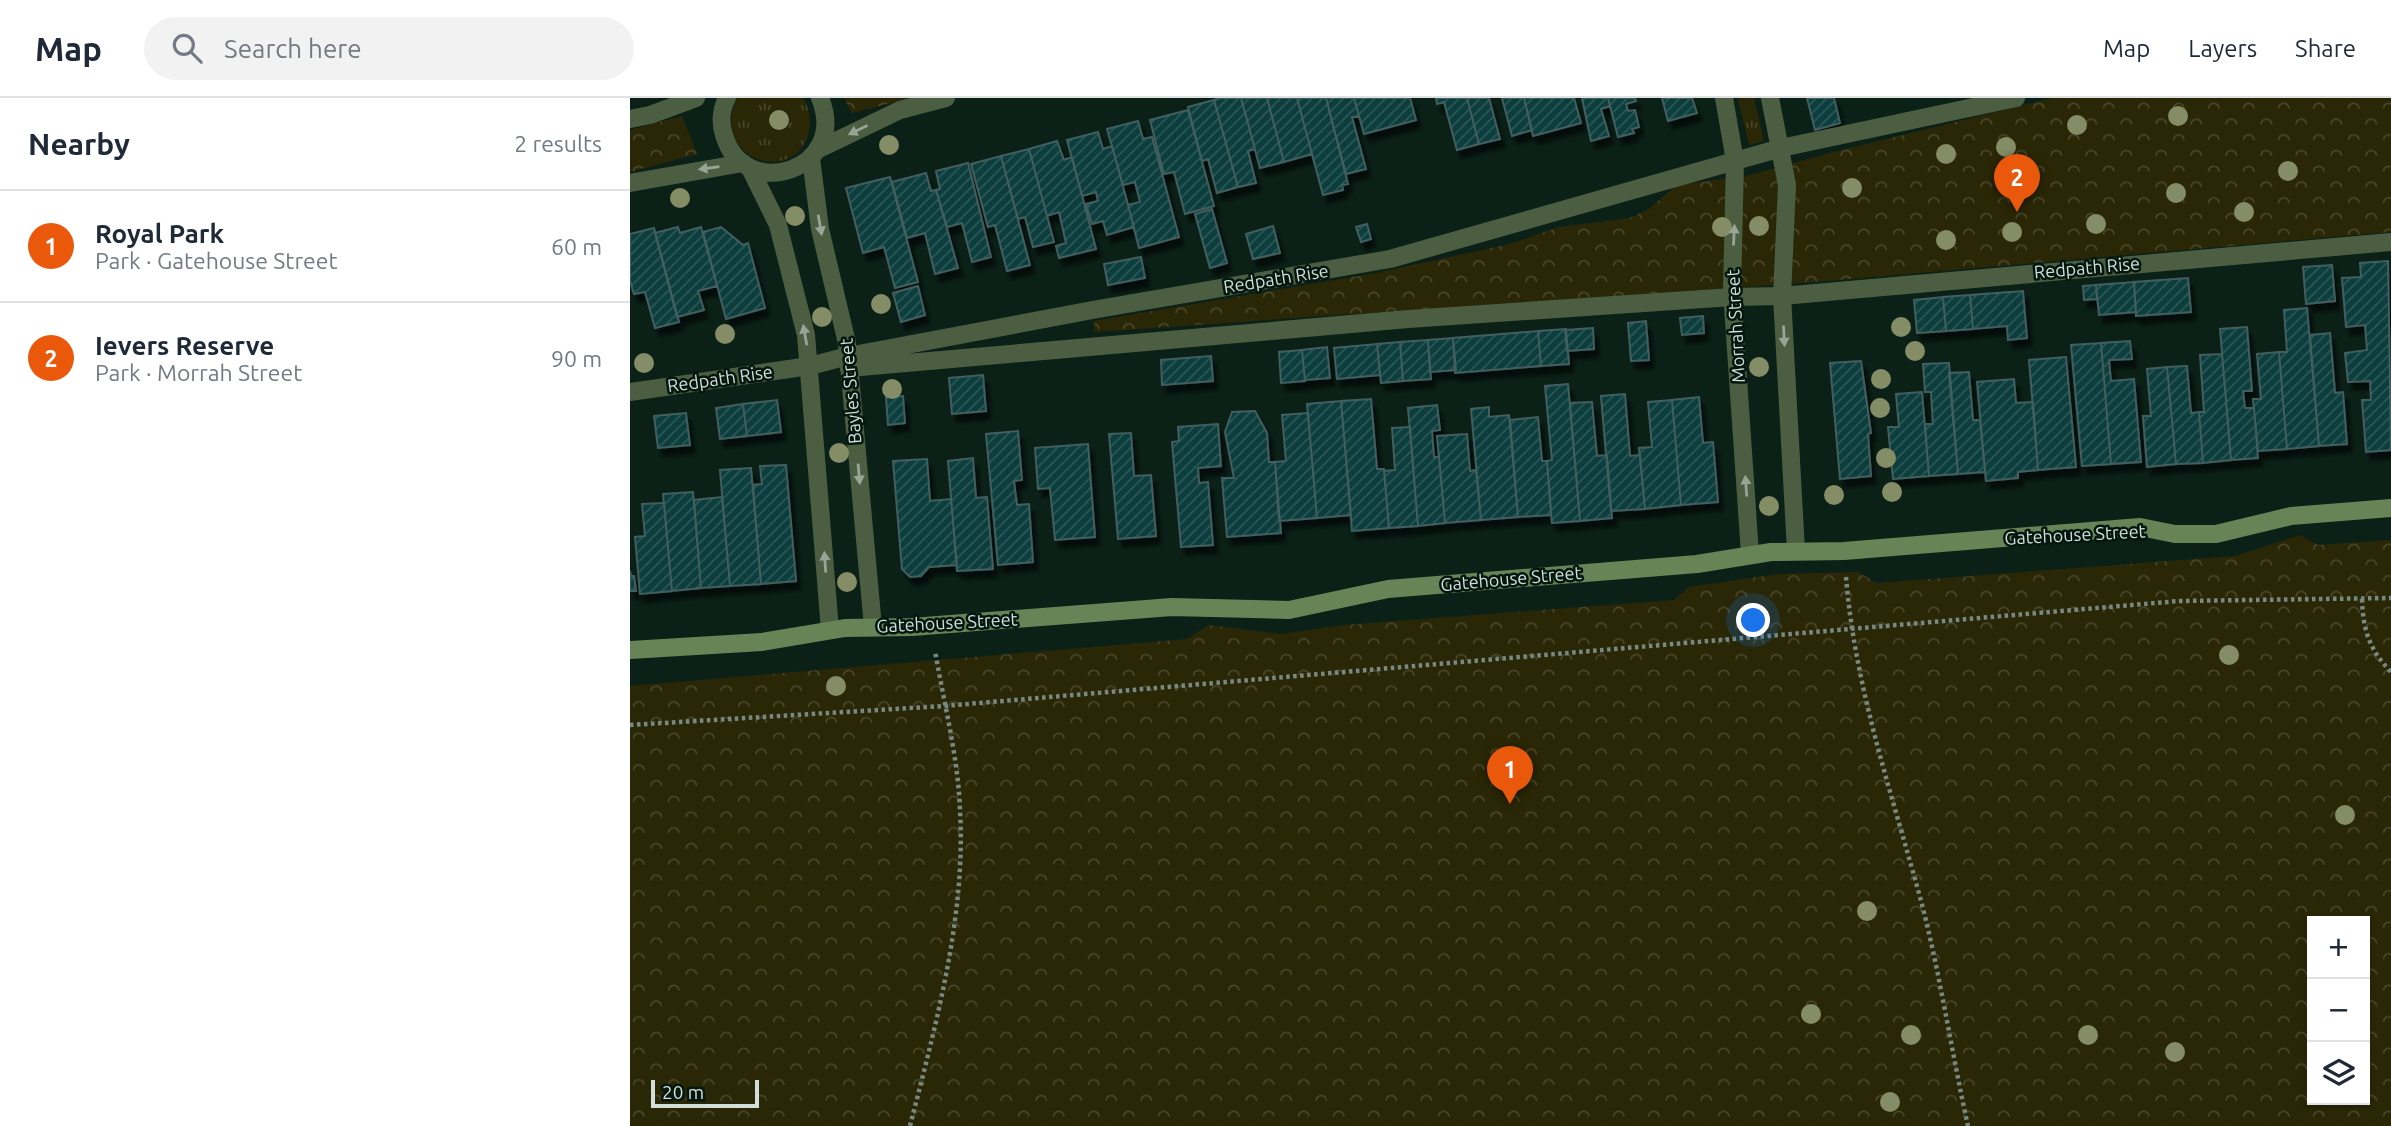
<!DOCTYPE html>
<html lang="en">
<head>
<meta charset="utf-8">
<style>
	:root { --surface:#fff; --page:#f2f2f3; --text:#1f2937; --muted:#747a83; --line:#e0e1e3; --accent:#ea580c }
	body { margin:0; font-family:Ubuntu,sans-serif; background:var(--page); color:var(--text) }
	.controls { position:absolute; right:21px; bottom:21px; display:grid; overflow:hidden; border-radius:0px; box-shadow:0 2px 5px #0004 }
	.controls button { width:63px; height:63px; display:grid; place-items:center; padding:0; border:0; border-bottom:2px solid var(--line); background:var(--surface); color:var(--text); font:35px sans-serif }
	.scale { position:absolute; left:21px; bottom:18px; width:108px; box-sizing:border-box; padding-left:7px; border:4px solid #d2dfd9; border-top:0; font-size:19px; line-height:24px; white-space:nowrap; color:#d2dfd9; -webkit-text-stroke:5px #03170f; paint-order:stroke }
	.you { position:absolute; left:1124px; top:523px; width:24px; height:24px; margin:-18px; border:5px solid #fff; border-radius:50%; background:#1a73e8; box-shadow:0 0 0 10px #1a73e833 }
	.badge { display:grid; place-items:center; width:46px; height:46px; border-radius:50%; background:var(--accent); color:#fff; font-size:23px; font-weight:700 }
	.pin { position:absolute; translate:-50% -58px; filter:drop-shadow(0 2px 4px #0008) }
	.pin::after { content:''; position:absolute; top:37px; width:24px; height:21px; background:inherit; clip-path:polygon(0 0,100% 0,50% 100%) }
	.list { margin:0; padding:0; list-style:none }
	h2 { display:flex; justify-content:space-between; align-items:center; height:91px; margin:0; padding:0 28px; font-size:30px }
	h2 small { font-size:23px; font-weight:400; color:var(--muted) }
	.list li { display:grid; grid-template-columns:46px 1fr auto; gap:21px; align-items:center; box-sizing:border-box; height:112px; padding:0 28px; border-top:2px solid var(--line) }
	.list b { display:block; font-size:26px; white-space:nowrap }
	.list p { margin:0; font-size:23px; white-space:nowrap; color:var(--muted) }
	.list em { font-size:23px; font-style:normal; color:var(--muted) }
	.icon { flex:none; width:38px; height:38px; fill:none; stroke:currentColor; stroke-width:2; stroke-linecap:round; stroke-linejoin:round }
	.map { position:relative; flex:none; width:1761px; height:1028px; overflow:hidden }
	header { display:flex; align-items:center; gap:42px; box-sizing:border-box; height:98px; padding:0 35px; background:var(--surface); border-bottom:2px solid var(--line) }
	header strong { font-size:33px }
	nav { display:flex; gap:38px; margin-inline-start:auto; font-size:24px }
	.search { width:490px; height:63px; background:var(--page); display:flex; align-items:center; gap:18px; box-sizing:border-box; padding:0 24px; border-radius:38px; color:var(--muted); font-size:26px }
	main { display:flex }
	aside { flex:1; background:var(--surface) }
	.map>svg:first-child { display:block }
	.grass { fill:url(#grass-tufts) }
	.forest { fill:url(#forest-crowns); fill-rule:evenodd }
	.building { fill:url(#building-hatch); stroke:#435e5e; stroke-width:2; filter:url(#shadow) }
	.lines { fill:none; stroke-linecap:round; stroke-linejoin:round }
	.path { stroke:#788982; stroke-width:4.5; stroke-dasharray:3.5 3.5; stroke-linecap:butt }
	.lane { stroke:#4c5e42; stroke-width:18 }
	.street { stroke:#4c5e42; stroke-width:18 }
	.secondary { stroke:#678456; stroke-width:18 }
	.tree { fill:#858d66 }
	.oneway { fill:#96a595 }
	.labels { text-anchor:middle; stroke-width:5; stroke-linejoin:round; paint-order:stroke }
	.street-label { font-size:18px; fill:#d2dfd9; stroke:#03170f }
</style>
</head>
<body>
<header>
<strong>Map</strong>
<div class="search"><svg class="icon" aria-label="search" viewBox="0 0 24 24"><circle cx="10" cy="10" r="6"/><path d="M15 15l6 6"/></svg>Search here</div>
<nav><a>Map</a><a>Layers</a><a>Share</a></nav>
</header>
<main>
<aside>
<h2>Nearby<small>2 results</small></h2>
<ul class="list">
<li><span class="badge">1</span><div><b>Royal Park</b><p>Park · Gatehouse Street</p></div><em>60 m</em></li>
<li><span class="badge">2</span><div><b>Ievers Reserve</b><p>Park · Morrah Street</p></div><em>90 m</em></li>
</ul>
</aside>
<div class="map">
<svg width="1761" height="1028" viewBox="0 0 1761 1028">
	<defs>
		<pattern id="grass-tufts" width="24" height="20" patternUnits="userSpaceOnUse" patternTransform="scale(1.75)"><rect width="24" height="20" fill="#2a2706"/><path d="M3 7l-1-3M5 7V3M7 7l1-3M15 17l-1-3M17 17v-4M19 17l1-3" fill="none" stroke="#48462a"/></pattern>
		<pattern id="forest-crowns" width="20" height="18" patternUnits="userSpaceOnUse" patternTransform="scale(1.75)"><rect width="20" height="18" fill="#2a2706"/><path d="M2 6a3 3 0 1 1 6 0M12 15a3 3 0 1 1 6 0" fill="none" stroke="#48462a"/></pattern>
		<pattern id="building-hatch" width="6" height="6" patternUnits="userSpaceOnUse" patternTransform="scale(1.75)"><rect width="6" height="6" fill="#0a3d3d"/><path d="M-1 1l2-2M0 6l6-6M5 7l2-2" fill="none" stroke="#2d5958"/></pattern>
		<filter id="shadow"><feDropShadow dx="4.5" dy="8" stdDeviation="2" flood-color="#0009"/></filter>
	</defs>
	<rect width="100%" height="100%" fill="#0b2118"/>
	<path class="grass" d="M107 0H173C180 11 182 24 178 37 162 88 79 61 107 0Z
		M1108 0H1124L1134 43 1119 47Z"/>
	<path class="forest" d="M214 0H281L222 15Z
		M1422 0H1761V134L1185 184 464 234V223L746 175 880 146 929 129 1000 120 1019 111 1042 91 1054 86 1117 78 1192 57Z
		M52 18 67 56 0 74V32Z
		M1670 437 1688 447 1761 442V1028H0V588L557 541 579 527 651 536 714 527 1044 502 1059 489 1149 476 1228 474 1247 485 1605 458ZM1682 823H1735V1002H1682Z"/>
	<path class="building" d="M590 0H611L625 51 618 53 626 85 608 89 584 2Z
		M611 0H637L654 64 630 70Z
		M637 0H667L682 56 654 64Z
		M667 0H696L718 86 712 87 713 92 693 97Z
		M696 0H724L729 18 722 19 736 71 716 76Z
		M724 0H780L786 22 734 36Z
		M806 0H837L849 46 827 52 814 4 807 6Z
		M837 0H859L870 41 849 46Z
		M872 0H894L902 32 882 38Z
		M894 0H944L951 25 903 38Z
		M952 0H978L980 8 971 11 979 38 961 43Z
		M978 0H1005L1006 3 996 6 998 13 1005 12 1009 29 1002 31 1004 35 988 39Z
		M1032 0H1062L1067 15 1038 23Z
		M1177 0H1204L1210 25 1185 32Z
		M584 2 608 89 587 95 578 61 572 63 558 9Z
		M558 12 584 108 555 116 544 74 534 76 520 22Z
		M508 23 513 41 522 39 549 139 509 150 498 107 510 104 505 84 493 87 477 31Z
		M468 34 473 51 482 48 504 129 477 137 473 123 462 126 456 106 468 103 466 94 452 98 437 42Z
		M427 43 434 62 442 59 466 151 429 160 426 148 436 145 429 114 417 118 399 51Z
		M399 51 424 144 403 149 395 119 388 121 371 58Z
		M371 58 400 167 377 173 365 127 358 129 341 66Z
		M338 65 361 159 342 164 332 125 317 129 306 92 310 91 306 73Z
		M296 75 301 93 306 92 328 170 305 176 295 135 277 140 262 84Z
		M260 79 288 184 265 190 254 149 233 155 216 90Z
		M582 111 597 165 580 170 565 116Z
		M737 126 741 141 731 144 726 129Z
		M643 128 650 155 623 161 616 136Z
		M48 129 50 135 71 129 87 188 68 193 74 212 47 219 25 135Z
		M91 129 113 147 118 145 135 210 96 221 73 134Z
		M24 130 49 224 25 230 15 194 4 196 0 183V136Z
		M511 159 515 180 478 187 474 166Z
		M1758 163 1761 352 1736 354 1732 302H1741L1740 283 1718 284 1715 255 1737 252 1735 227 1716 229 1712 180 1731 179 1730 165Z
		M1702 167 1705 203 1676 206 1673 169Z
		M1558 180 1561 214 1506 218 1504 184Z
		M1504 184 1506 214 1469 217 1466 187Z
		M1466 187 1467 201 1454 202 1453 188Z
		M288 188 295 217 271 224 263 195Z
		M1393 193 1397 240 1378 242 1377 228 1343 231 1340 197Z
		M1340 197 1343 231 1316 233 1313 199Z
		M1313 199 1316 233 1287 235 1284 202Z
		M1677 210 1689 348 1657 351 1649 254H1657L1654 212Z
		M1073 218 1074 235 1052 237 1050 220Z
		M1016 223 1019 262 1001 263 998 225Z
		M1617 229 1622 293H1613L1615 310H1624L1628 360 1601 362 1590 231Z
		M963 230 964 251 937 253 935 232Z
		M936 231 939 266 911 268 908 233Z
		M908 233 911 268 825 275 823 240Z
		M1700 235 1705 295 1713 294 1717 346 1689 348 1680 237Z
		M823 240 826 272 800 274 798 242Z
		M798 242 801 281 773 283 770 244Z
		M1500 243 1502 261 1479 262 1481 283 1504 281 1511 364 1481 366 1471 245Z
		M770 244 773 283 751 285 747 246Z
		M1471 245 1481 366 1452 368 1441 247Z
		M747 246 750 277 707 281 704 250Z
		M697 249 700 280 675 282 672 252Z
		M672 252 675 283 651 285 649 254Z
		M1649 254 1657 351 1628 353 1623 301H1631L1627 256Z
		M1592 256 1601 362 1573 365 1569 314H1574L1570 257Z
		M581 258 583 283 532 287 531 262Z
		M1436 259 1446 369 1408 372 1399 262Z
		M1231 263 1241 335 1238 336 1241 378 1210 381 1200 265Z
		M1319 265 1328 376 1299 378 1295 326H1303L1301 294H1295L1293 266Z
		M1557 268 1561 315 1569 314 1573 365 1546 366 1537 269Z
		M1537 269 1546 366 1517 369 1513 318H1521L1517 271Z
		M1339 274 1343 322H1350L1355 374 1328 376 1319 275Z
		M353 277 356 313 322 316 319 280Z
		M1384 281 1386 305 1403 304 1408 372 1388 374V380L1356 383 1347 284Z
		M938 286 950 423 922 425 917 363 922 362 915 288Z
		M1292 294 1299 378 1263 381 1258 329H1269L1266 296Z
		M995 296 1000 358 1010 357 1015 411 981 413 971 298Z
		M273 298 275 325 258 327 256 299Z
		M1069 299 1073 345 1083 344 1088 404 1051 407 1042 302Z
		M741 301 747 371H754L759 430 722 433 711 303Z
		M147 302 151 334 117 338 113 306Z
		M1042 302 1051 407 1015 411 1009 350 1022 349 1018 304Z
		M711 303 721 417 687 420 677 306Z
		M962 304 967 358 977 357 982 420 950 423 940 305Z
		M113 306 117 338 90 341 86 310Z
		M807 307 810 332 802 333 804 359 809 358 815 425 788 428 778 310Z
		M859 309V319L879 317 888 419 851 422 841 311Z
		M625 313 637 335 639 364H645L651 435 597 439 592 380H604L595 334 602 314Z
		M56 315 60 347 28 350 24 318Z
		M678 315 687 420 649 423 645 364 656 363 652 317Z
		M908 319 912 363H917L921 417 888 419 880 322Z
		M588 326 591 368 568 370 569 385 578 384 583 447 551 449 542 344 549 343 548 329Z
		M780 329 788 428 759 430 754 373 765 372 762 330Z
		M388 333 392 382 384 383 387 407 399 406 403 464 368 467 356 336Z
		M501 335 504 378 521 377 526 438 488 441 479 336Z
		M837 336 840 373 846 372 851 422 815 425 807 338Z
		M458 346 465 439 425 442 420 390 408 391 405 350Z
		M343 360 346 400 357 399 363 471 327 473 318 363Z
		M297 361 300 403 321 401 327 467 299 469 291 478 280 479 272 471 263 363Z
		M156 367 166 483 131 486 123 387 132 386 130 368Z
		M121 370 131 486 100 488 90 372Z
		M63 394 71 490 42 493 33 396Z
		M92 399 100 488 71 490 64 402Z
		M34 405 42 493 10 496 5 439 15 438 12 406Z
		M0 473 1 478H4L6 493H0Z"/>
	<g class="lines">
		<path class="path" d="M1216 479C1225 589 1261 693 1290 799 1310 874 1321 952 1338 1028
			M1732 501C1733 532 1739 551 1761 574
			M0 627 314 608 1549 503 1761 500
			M280 1028C306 926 336 818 330 712 328 659 314 605 305 553"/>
		<path class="lane" d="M1151 50 1386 0
			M1152 198 1761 144
			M218 258 468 211 760 161 1105 63
			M219 270 778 221 1102 199
			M0 294 180 268"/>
		<path class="street" d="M97 0C91 11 90 25 94 37 114 106 220 72 190 0
			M1094 0 1105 63 1102 193 1120 456
			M1140 0 1157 87 1152 198 1166 453
			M0 21 20 17 66 0
			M187 52 270 12 316 0
			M181 60 190 131 217 245 243 529
			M1105 63 1151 50
			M120 70 148 127 176 237 200 532
			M0 85 113 65
			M1102 199 1152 198
			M180 268 218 258"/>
		<path class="secondary" d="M0 552 132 544 215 530 282 529 542 509 659 512 758 491 1067 466 1141 454 1214 453 1510 429 1545 436H1586L1661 418 1761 410"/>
	</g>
	<g class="tree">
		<circle cx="1548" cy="18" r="10"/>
		<circle cx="149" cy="22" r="10"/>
		<circle cx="1447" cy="27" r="10"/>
		<circle cx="259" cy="47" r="10"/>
		<circle cx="1376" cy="49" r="10"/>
		<circle cx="1316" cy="56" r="10"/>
		<circle cx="1658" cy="73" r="10"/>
		<circle cx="1222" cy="90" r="10"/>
		<circle cx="1546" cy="95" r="10"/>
		<circle cx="50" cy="100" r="10"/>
		<circle cx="1614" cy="114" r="10"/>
		<circle cx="165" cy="118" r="10"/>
		<circle cx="1466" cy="126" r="10"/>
		<circle cx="1129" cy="128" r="10"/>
		<circle cx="1092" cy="129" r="10"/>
		<circle cx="1382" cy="134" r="10"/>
		<circle cx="1316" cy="142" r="10"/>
		<circle cx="251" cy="206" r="10"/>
		<circle cx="192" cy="219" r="10"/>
		<circle cx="1271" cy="229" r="10"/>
		<circle cx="95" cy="236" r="10"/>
		<circle cx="1285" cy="253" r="10"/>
		<circle cx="14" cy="265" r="10"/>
		<circle cx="1129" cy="269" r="10"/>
		<circle cx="1251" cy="281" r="10"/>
		<circle cx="262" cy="291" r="10"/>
		<circle cx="1250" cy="310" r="10"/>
		<circle cx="209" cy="355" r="10"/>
		<circle cx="1256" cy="360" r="10"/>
		<circle cx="1262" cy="394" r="10"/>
		<circle cx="1204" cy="397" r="10"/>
		<circle cx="1139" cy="408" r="10"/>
		<circle cx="217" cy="484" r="10"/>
		<circle cx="1599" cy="557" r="10"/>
		<circle cx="206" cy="588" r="10"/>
		<circle cx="1715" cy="717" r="10"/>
		<circle cx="1237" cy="813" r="10"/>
		<circle cx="1181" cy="916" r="10"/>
		<circle cx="1281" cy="937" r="10"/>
		<circle cx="1458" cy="937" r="10"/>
		<circle cx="1545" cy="954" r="10"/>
		<circle cx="1260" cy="1004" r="10"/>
	</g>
	<defs><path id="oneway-solid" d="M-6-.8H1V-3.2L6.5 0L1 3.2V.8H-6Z" transform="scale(1.75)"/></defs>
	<g class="oneway">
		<use href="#oneway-solid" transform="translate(228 32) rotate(154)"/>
		<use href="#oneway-solid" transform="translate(79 70) rotate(172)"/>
		<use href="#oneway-solid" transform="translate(190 127) rotate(80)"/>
		<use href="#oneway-solid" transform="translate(1104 137) rotate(-87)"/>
		<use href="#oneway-solid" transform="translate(175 237) rotate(-100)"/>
		<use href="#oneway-solid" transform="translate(1154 238) rotate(87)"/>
		<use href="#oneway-solid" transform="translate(229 376) rotate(85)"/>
		<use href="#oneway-solid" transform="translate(1116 388) rotate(-94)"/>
		<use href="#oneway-solid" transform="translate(195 464) rotate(-94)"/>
	</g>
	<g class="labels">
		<g class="street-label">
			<text transform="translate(1457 170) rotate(-5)" y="6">Redpath Rise</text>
			<text transform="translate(646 181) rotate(-9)" y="6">Redpath Rise</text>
			<text transform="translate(1106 228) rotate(-93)" y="6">Morrah Street</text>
			<text transform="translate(90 281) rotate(-8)" y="6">Redpath Rise</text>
			<text transform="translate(221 293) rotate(-95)" y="6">Bayles Street</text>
			<text transform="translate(1445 437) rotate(-3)" y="6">Gatehouse Street</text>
			<text transform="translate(881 481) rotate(-5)" y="6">Gatehouse Street</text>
			<text transform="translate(317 525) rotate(-3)" y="6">Gatehouse Street</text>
		</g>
	</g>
</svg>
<div class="controls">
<button>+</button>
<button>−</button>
<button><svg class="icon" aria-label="layers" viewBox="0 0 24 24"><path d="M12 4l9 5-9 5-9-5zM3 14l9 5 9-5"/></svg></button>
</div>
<div class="scale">20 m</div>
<div class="you"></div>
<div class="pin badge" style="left:880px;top:706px">1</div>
<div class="pin badge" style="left:1387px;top:114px">2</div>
</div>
</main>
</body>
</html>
